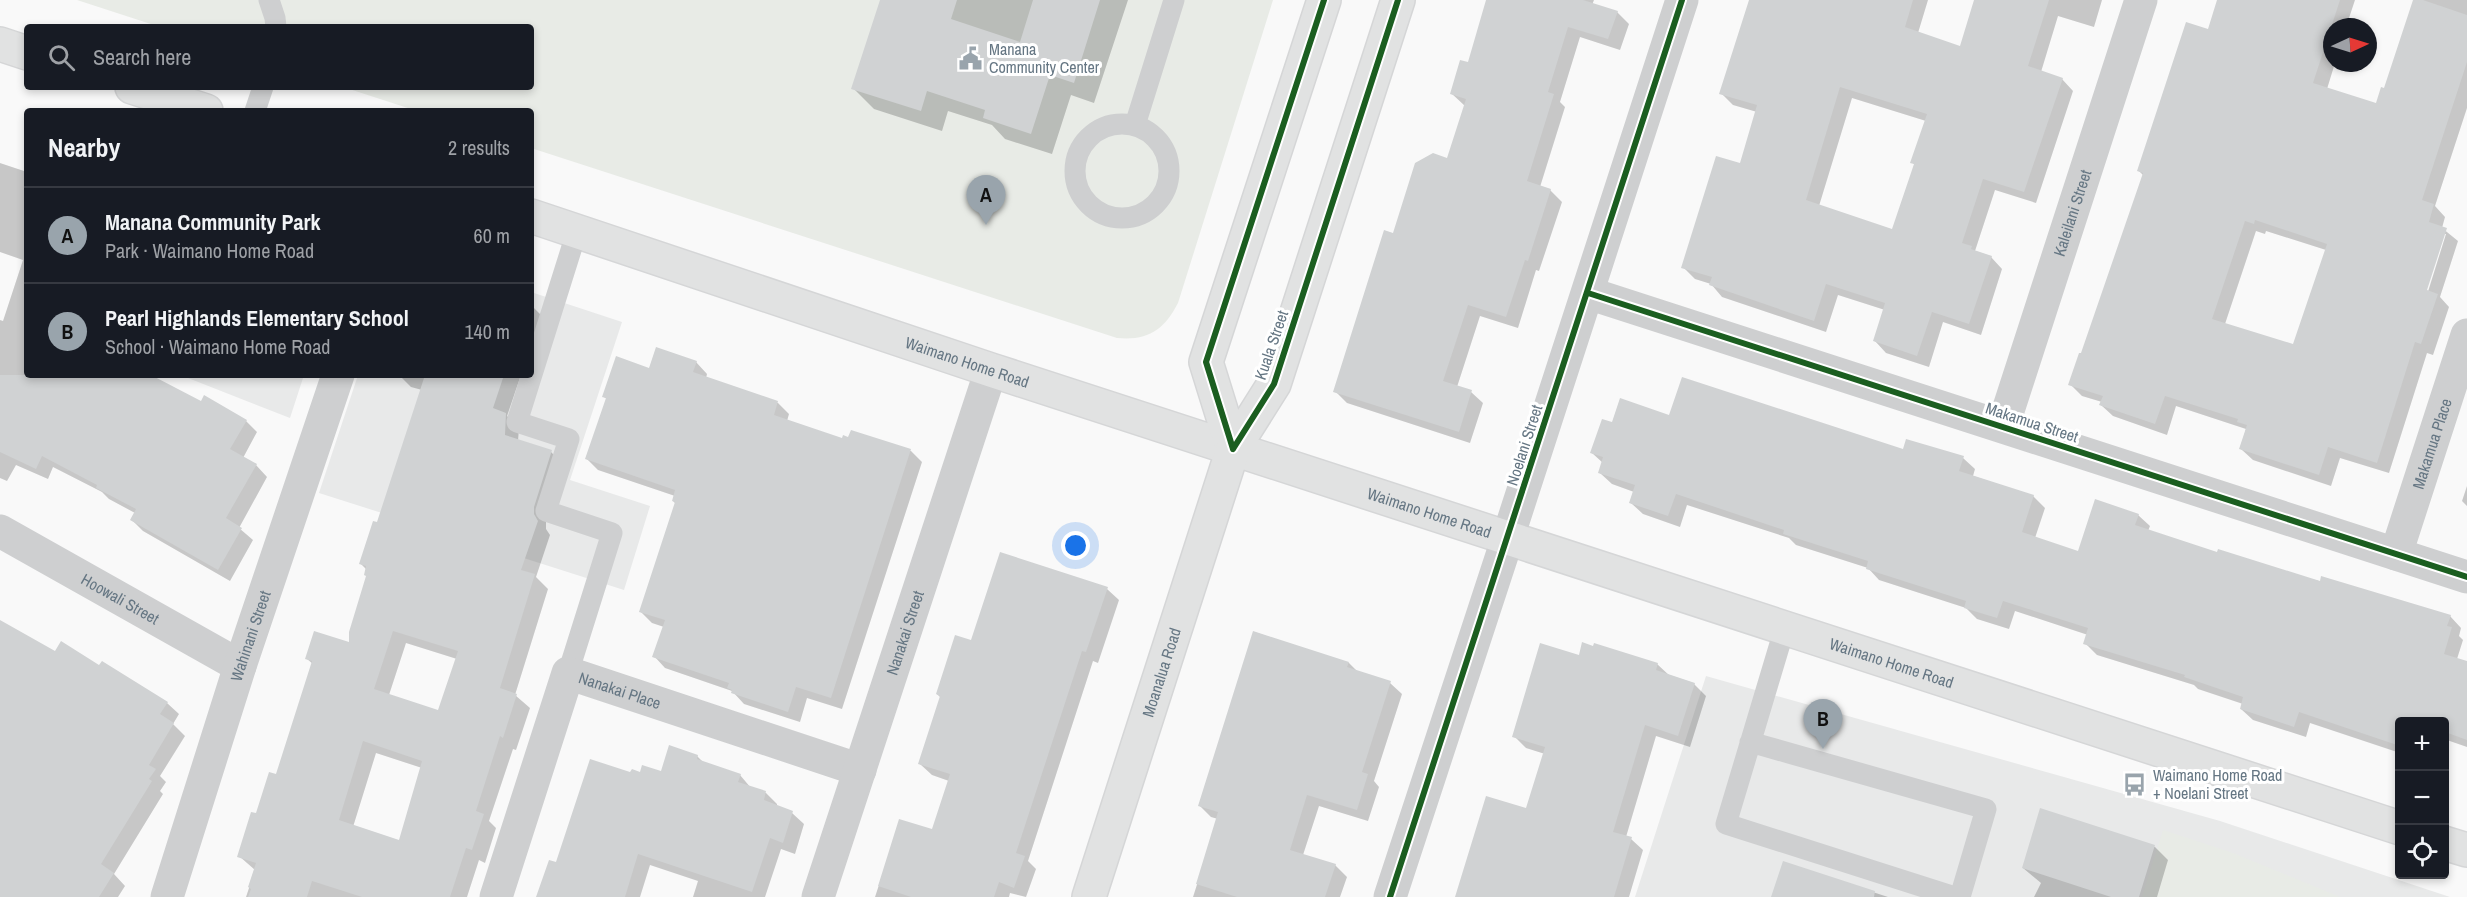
<!DOCTYPE html>
<html lang="en">
<head>
<meta charset="utf-8">
<style>
	:root { --surface:#171b24; --page:#20242c; --text:#f1f3f6; --muted:#9ea1a6; --line:#363941; --accent:#99a4ac }
	body { margin:0; font-family:"Archivo Narrow",sans-serif; background:var(--page); color:var(--text) }
	.controls { position:absolute; right:18px; bottom:18px; display:grid; overflow:hidden; border-radius:6px; box-shadow:0 3px 9px #0003 }
	.controls button { width:54px; height:54px; display:grid; place-items:center; padding:0; border:0; border-bottom:2px solid var(--line); background:var(--surface); color:var(--text); font:30px sans-serif }
	.compass { position:absolute; left:2323px; top:18px; width:54px; height:54px; border-radius:50%; background:var(--surface); box-shadow:0 3px 9px #0003; rotate:86deg }
	.you { position:absolute; left:1076px; top:546px; width:21px; height:21px; margin:-15px; border:4px solid #fff; border-radius:50%; background:#1a73e8; box-shadow:0 0 0 9px #1a73e833 }
	.badge { display:grid; place-items:center; width:39px; height:39px; border-radius:50%; background:var(--accent); color:#111; font-size:20px; font-weight:700 }
	.pin { position:absolute; translate:-50% -50px; filter:drop-shadow(0 2px 3px #0008) }
	.pin::after { content:''; position:absolute; top:32px; width:21px; height:18px; background:inherit; clip-path:polygon(0 0,100% 0,50% 100%) }
	.list { margin:0; padding:0; list-style:none }
	h2 { display:flex; justify-content:space-between; align-items:center; height:78px; margin:0; padding:0 24px; font-size:26px }
	h2 small { font-size:20px; font-weight:400; color:var(--muted) }
	.list li { display:grid; grid-template-columns:39px 1fr auto; gap:18px; align-items:center; box-sizing:border-box; height:96px; padding:0 24px; border-top:2px solid var(--line) }
	.list b { display:block; font-size:22px; white-space:nowrap }
	.list p { margin:0; font-size:20px; white-space:nowrap; color:var(--muted) }
	.list em { font-size:20px; font-style:normal; color:var(--muted) }
	.icon { flex:none; width:33px; height:33px; fill:none; stroke:currentColor; stroke-width:2; stroke-linecap:round; stroke-linejoin:round }
	.map { position:relative; flex:none; width:2467px; height:897px; overflow:hidden }
	.search { position:absolute; background:var(--surface); box-shadow:0 3px 9px #0003; left:24px; top:24px; width:510px; height:66px; display:flex; align-items:center; gap:15px; box-sizing:border-box; padding:0 21px; border-radius:6px; color:var(--muted); font-size:22px }
	.panel { position:absolute; background:var(--surface); box-shadow:0 3px 9px #0003; left:24px; top:108px; width:510px; height:270px; border-radius:6px }
	.map>svg:first-child { display:block }
	.built { fill:#e8e9e9 }
	.green { fill:#e8ebe6 }
	.shadow { fill:#0003; fill-rule:evenodd }
	.building { fill:#d0d2d3; fill-rule:evenodd }
	.lines { fill:none; stroke-linecap:round; stroke-linejoin:round }
	.secondary-casing { stroke:#d5d6d7; stroke-width:36 }
	.service { stroke:#cecfd0; stroke-width:21 }
	.minor { stroke:#cecfd0; stroke-width:33 }
	.tertiary { stroke:#cecfd0; stroke-width:33 }
	.secondary { stroke:#e1e2e2; stroke-width:33 }
	.cycleway-casing { stroke:#fff; stroke-width:10 }
	.cycleway { stroke:#1b5e20; stroke-width:6 }
	.labels { text-anchor:middle; stroke-width:6; stroke-linejoin:round; paint-order:stroke }
	.poi-label { font-size:16px; fill:#657683; stroke:#fff; text-anchor:start }
	.street-label { font-size:16px; fill:#657683; stroke:#fff }
</style>
</head>
<body>
<div class="map">
<svg width="2467" height="897" viewBox="0 0 2467 897">
	<rect width="100%" height="100%" fill="#f9f9f9"/>
	<path class="built" d="M531 292 622 322 570 480 650 506 624 590 319 493 358 375H531Z
		M189 375H304L290 418 188 378Z
		M1706 676 2220 821 2450 897H1635Z"/>
	<path class="green" d="M77 0H1273L1178 303C1164 330 1148 341 1117 338L531 148V111H417L343 87H531V27H160Z
		M2163 830 2233 853 2340 897H2142Z"/>
	<path class="shadow" d="M882 0H1128L1094 103 1071 95 1052 154 1005 139 992 125 948 111 942 131 874 109 853 88Z
		M1488 0H1594L1592 5 1617 12 1629 24 1620 50 1580 37 1560 102 1565 107 1540 187 1550 190 1562 202 1539 271 1536 270 1518 328 1480 316 1457 387 1471 392 1483 403 1470 443 1347 403 1335 391 1394 235 1448 160 1465 106 1451 93 1469 64Z
		M1799 0H1928L1918 33 1961 48 1976 0H2102L2094 27 2058 16 2041 72 2062 79 2073 91 2036 203 1995 190 1975 251 1991 257 2002 269 1981 335 1943 322 1929 367 1886 353 1875 341 1885 310 1838 295 1826 332 1722 297 1711 284 1695 279 1683 267 1741 165 1757 112 1733 105 1721 93ZM1852 98 1926 121 1912 162 1915 165 1893 230 1819 206Z
		M2219 0H2355L2346 27H2332V63H2335L2327 89 2377 105 2385 90 2414 0H2467V108L2435 206 2445 217 2442 228 2458 241 2440 297 2449 307 2433 355 2427 353 2389 473 2340 458 2331 486 2253 460 2241 449 2246 429 2176 406 2167 435 2113 416 2101 405 2102 402 2082 396 2070 384 2082 355 2144 176 2139 171 2209 31ZM2256 231 2265 234 2266 231 2326 250 2294 346 2225 324ZM2443 234H2446L2426 298 2423 297Z
		M0 163 27 172V375H148L201 403 246 421 257 432 243 458 256 465 267 477 239 528 253 540 230 581 143 531 131 519 135 513 109 499 102 492 53 467 48 479 16 465 7 481 0 478V320L3 321 23 260 0 252Z
		M531 305 541 315 531 345Z
		M696 362 707 374 706 378 778 403 789 414 787 421 843 440 849 439 852 432 911 451 922 462 842 709 807 698 800 722 744 704 732 691 665 668 654 656 664 627 652 623 641 612 676 504 673 501 675 496 598 470 586 458 607 399 604 397 650 370Z
		M399 375H521L507 416 519 428 518 441 551 452 564 465 546 521V529L550 535 536 577 548 589 515 695 530 708 516 750 513 749 489 821 496 828 485 863 479 860 467 897H246L255 870 239 856 277 776 313 664 307 659 351 644 368 577 367 570 361 564 378 524 422 390 411 387ZM406 643 457 659 439 712 389 695ZM376 753 422 768 400 842 353 827Z
		M1670 417 1963 458 1975 469 1973 476 2033 496 2045 508 2035 538 2079 553 2138 515 2150 526 2148 531 2217 554 2450 616 2461 628 2459 636 2463 640 2457 659 2467 663V747L2444 739V722H2400V753L2310 723 2306 737 2253 720 2241 709 2243 704 2198 689 2194 685 2097 655 2085 643 2088 635 2015 611 2009 629 1977 619 1966 608 1879 580 1868 568 1796 545 1789 538 1687 505 1680 527 1643 514 1631 503 1634 492 1612 484 1600 473 1603 463 1592 453 1613 424Z
		M2467 486V506L2462 501Z
		M1107 589 1119 600 1098 663 1093 661 1028 861 1036 869 1026 897 1010 893 1009 897H875L900 821 933 831 949 781 932 775 920 764 941 698 937 694 972 642Z
		M0 628 56 653 100 667 167 703 179 714 173 724 185 736 160 776 166 782 160 791 163 794 114 874 125 886 118 897H0Z
		M1254 632 1349 663 1358 672 1390 683 1402 694 1374 781 1379 787 1368 821 1319 806 1303 855 1335 865 1347 877 1340 897H1193L1218 819 1211 817 1199 805Z
		M1580 657 1657 664 1670 676 1694 684 1706 696 1690 747 1656 736 1626 837 1631 839 1643 850 1629 897H1456L1527 810 1545 754 1526 748 1514 736Z
		M697 756 704 763 740 775 751 788 766 793 777 804V806L792 813 804 824 795 854 781 849 765 897H693L698 881 650 865 640 897H538L557 864 631 774 662 773Z
		M2041 810 2155 847 2168 860 2157 897H2034L2041 883 2023 868Z
		M1784 863 1888 897H1772Z"/>
	<path class="building" d="M880 0H957L951 19 1020 42 1033 0H1100L1074 83 1050 75 1031 134 983 118 985 110 927 91 921 111 851 89Z
		M1486 0H1583L1618 11 1608 39 1568 27 1548 92 1554 94 1527 181 1551 189 1528 261 1525 260 1506 317 1468 305 1443 381 1472 390 1459 432 1333 392 1384 230 1393 233 1415 163 1433 153 1447 158 1466 99 1450 94 1460 60 1468 62Z
		M1749 0H1913L1905 27 1960 46 1974 0H2049L2028 66 2063 78 2024 192 1983 179 1962 243 1972 246 1971 249 1992 256 1969 324 1932 312 1917 356 1873 341 1885 303 1826 284 1814 321 1709 285 1712 277 1681 268 1716 156 1740 163 1757 105 1719 94ZM1840 87 1927 114 1910 163 1914 164 1892 229 1806 200Z
		M2217 0H2340L2313 83 2376 103 2381 87 2384 88 2413 0H2423L2467 15V62L2422 200 2434 204 2429 222 2447 228 2427 290 2438 294 2421 344 2415 342 2377 463 2328 447 2319 475 2239 449 2247 425 2237 422 2238 419 2165 396 2155 424 2099 405 2103 396 2068 385 2079 353H2081L2143 173 2137 171 2186 22 2208 29ZM2255 220 2327 244 2293 344 2212 319 2245 221 2254 224Z
		M656 347 697 361 693 372 778 401 774 415 842 438 843 435 848 437 851 430 911 449 831 698 796 687 788 712 731 693 732 690 727 688 729 683 652 657 665 620 639 612 675 502 672 501 675 490 585 459 606 398 602 397 616 356 649 368Z
		M0 375H151L201 401 204 395 247 420 230 449 257 464 226 518 242 528 218 570 130 520 136 509 96 488 97 485 42 456 36 469 0 452Z
		M425 375H504L493 408 506 413 505 435 552 450 534 507V514L538 521 521 570 535 574 500 688 517 694 503 738 500 736 476 811 484 814 472 850 466 848 450 897H362L312 881 307 897H248L251 889 248 887 256 863 237 857 251 812 256 813 269 772 276 774 312 661 305 659 314 631 349 642V632L366 576 364 575 366 566 359 564 373 521 377 522ZM393 631 458 651 438 710 374 689ZM363 741 422 761 399 840 339 820Z
		M1682 377 1903 449 1906 439 1964 456 1959 471 2034 495 2022 532 2078 551 2095 499 2139 514 2135 525 2217 552 2218 549 2320 581 2321 576 2451 615 2447 626 2452 627 2444 654 2467 661V740L2445 732V722H2412L2400 717V746L2299 712 2294 727 2240 709 2243 697 2184 677 2185 675 2083 644 2088 628 2003 601 1997 618 1964 608 1966 601 1866 569 1868 561 1783 534 1784 530 1676 494 1668 516 1629 503 1635 485 1598 473 1603 457 1590 453 1602 419 1612 422 1620 398 1669 415Z
		M1000 552 1108 587 1086 652 1082 651 1016 853 1025 856 1014 888 999 882 994 897H911L878 886 899 819 932 829 950 774 918 764 940 696 936 694 955 635 971 640Z
		M0 620 55 651 61 641 99 665 102 661 168 702 160 714 174 723 149 765 156 769 149 779 152 781 101 864 114 873 99 897H0Z
		M1253 631 1349 662 1347 667 1391 681 1362 772 1368 774 1357 810 1307 795 1290 850 1336 864 1325 897H1237L1196 884 1218 812 1198 806Z
		M1582 642 1593 646 1594 643 1658 663 1656 670 1695 683 1678 736 1645 725 1613 832 1632 837 1614 897H1455L1486 796 1526 808 1545 747 1512 737 1540 643 1579 655Z
		M669 745 698 755 697 759 741 774 738 782 766 791 764 800 793 811 783 843 770 838 752 892 638 854 625 897H536L549 860 556 862 590 759 630 772 632 769 640 772 642 765 661 771Z
		M2040 808 2155 845 2139 897H2111L2022 868Z
		M1783 861 1875 891 1874 897H1771Z"/>
	<g class="lines">
		<defs>
			<g id="secondary">
				<path d="M0 44 27 53"/>
				<path d="M132 87 206 111"/>
				<path id="s7" d="M531 216 991 370 2400 828"/>
				<path d="M1233 449 1206 362 1324 0"/>
				<path d="M2444 843 2467 850"/>
				<path id="s8" d="M1089 897 1233 449 1274 384 1398 0"/>
			</g>
		</defs>
		<use href="#secondary" class="secondary-casing"/>
		<path class="service" d="M269 0 275 18 276 27
			M255 111 263 87
			M1075 171a47 47 0 1 1 94 0a47 47 0 1 1-94 0Z
			M1135 125 1174 0
			M1785 627 1726 824 1955 897
			M568 673 612 533 546 511 569 439 517 422 577 231
			M1750 742 1986 809 1960 897"/>
		<g class="minor">
			<path d="M1588 293 2467 577"/>
			<path id="s1" d="M2003 426 2141 0"/>
			<path id="s2" d="M0 531 240 666"/>
			<path d="M1508 537 1682 0"/>
			<path id="s3" d="M2396 554 2467 335"/>
			<path id="s4" d="M167 897 240 666 338 375"/>
			<path id="s5" d="M496 897 568 673 860 770"/>
			<path id="s6" d="M818 897 991 370"/>
		</g>
		<path class="tertiary" d="M1390 897 1508 537"/>
		<use href="#secondary" class="secondary"/>
		<defs>
			<path id="cycleway" d="M1588 293 2467 577
				M1233 449 1274 384 1398 0
				M1233 449 1206 362 1324 0
				M1390 897 1682 0"/>
		</defs>
		<use href="#cycleway" class="cycleway-casing"/>
		<use href="#cycleway" class="cycleway"/>
	</g>
	<defs>
		<symbol id="civic-bare" viewBox="-9 -9 18 18"><path d="M-.6-6.5H3V-4.5H.6V-3L4-1V1h2V6H-6V1h2V-1L-.6-3ZM-1.2 2.5V6h2.4V2.5Z" fill="#99a4ac" stroke="#fff" stroke-width="2.5" paint-order="stroke"/></symbol>
		<symbol id="bus-bare" viewBox="-9 -9 18 18"><path d="M-5-6H5V4H4V6H2V4H-2V6H-4V4H-5ZM-3.5-4V0h7V-4ZM-3.5 1.2v1.5H-2V1.2ZM2 1.2v1.5H3.5V1.2Z" fill="#99a4ac" stroke="#fff" stroke-width="2.5" paint-order="stroke"/></symbol>
	</defs>
	<g fill-rule="evenodd">
		<use href="#civic-bare" x="954" y="42" width="33" height="33"/>
		<use href="#bus-bare" x="2118" y="768" width="33" height="33"/>
	</g>
	<g class="labels">
		<g class="poi-label">
			<text x="989" y="55">Manana<tspan x="989" dy="18">Community Center</tspan></text>
			<text x="2153" y="781">Waimano Home Road<tspan x="2153" dy="18">+ Noelani Street</tspan></text>
		</g>
		<g class="street-label">
			<text dy="6" stroke="none"><textPath href="#s1" startOffset="224">Kaleilani Street</textPath></text>
			<text transform="translate(1271 345) rotate(-71)" y="6">Kuala Street</text>
			<text dy="6" stroke="none"><textPath href="#s7" startOffset="460">Waimano Home Road</textPath></text>
			<text transform="translate(2032 422) rotate(18)" y="6">Makamua Street</text>
			<text transform="translate(1524 445) rotate(-72)" y="6">Noelani Street</text>
			<text dy="6" stroke="none"><textPath href="#s3" startOffset="116">Makamua Place</textPath></text>
			<text dy="6" stroke="none"><textPath href="#s7" startOffset="946">Waimano Home Road</textPath></text>
			<text dy="6" stroke="none"><textPath href="#s2" startOffset="138">Hoowali Street</textPath></text>
			<text dy="6" stroke="none"><textPath href="#s6" startOffset="278">Nanakai Street</textPath></text>
			<text dy="6" stroke="none"><textPath href="#s4" startOffset="274">Wahinani Street</textPath></text>
			<text dy="6" stroke="none"><textPath href="#s7" startOffset="1432">Waimano Home Road</textPath></text>
			<text dy="6" stroke="none"><textPath href="#s8" startOffset="236">Moanalua Road</textPath></text>
			<text dy="6" stroke="none"><textPath href="#s5" startOffset="290">Nanakai Place</textPath></text>
		</g>
	</g>
</svg>
<div class="controls">
<button>+</button>
<button>−</button>
<button><svg class="icon" aria-label="locate" viewBox="0 0 24 24"><circle cx="12" cy="12" r="6"/><path d="M12 2v4M12 18v4M2 12h4M18 12h4"/></svg></button>
</div>
<svg class="compass" viewBox="-18 -18 36 36"><path d="M0-13l5 13h-10z" fill="#e53935"/><path d="M0 13l5-13h-10z" fill="#9ea1a6"/></svg>
<div class="you"></div>
<div class="pin badge" style="left:986px;top:225px">A</div>
<div class="pin badge" style="left:1823px;top:749px">B</div>
<div class="search"><svg class="icon" aria-label="search" viewBox="0 0 24 24"><circle cx="10" cy="10" r="6"/><path d="M15 15l6 6"/></svg>Search here</div>
<section class="panel">
<h2>Nearby<small>2 results</small></h2>
<ul class="list">
<li><span class="badge">A</span><div><b>Manana Community Park</b><p>Park · Waimano Home Road</p></div><em>60 m</em></li>
<li><span class="badge">B</span><div><b>Pearl Highlands Elementary School</b><p>School · Waimano Home Road</p></div><em>140 m</em></li>
</ul>
</section>
</div>
</body>
</html>
